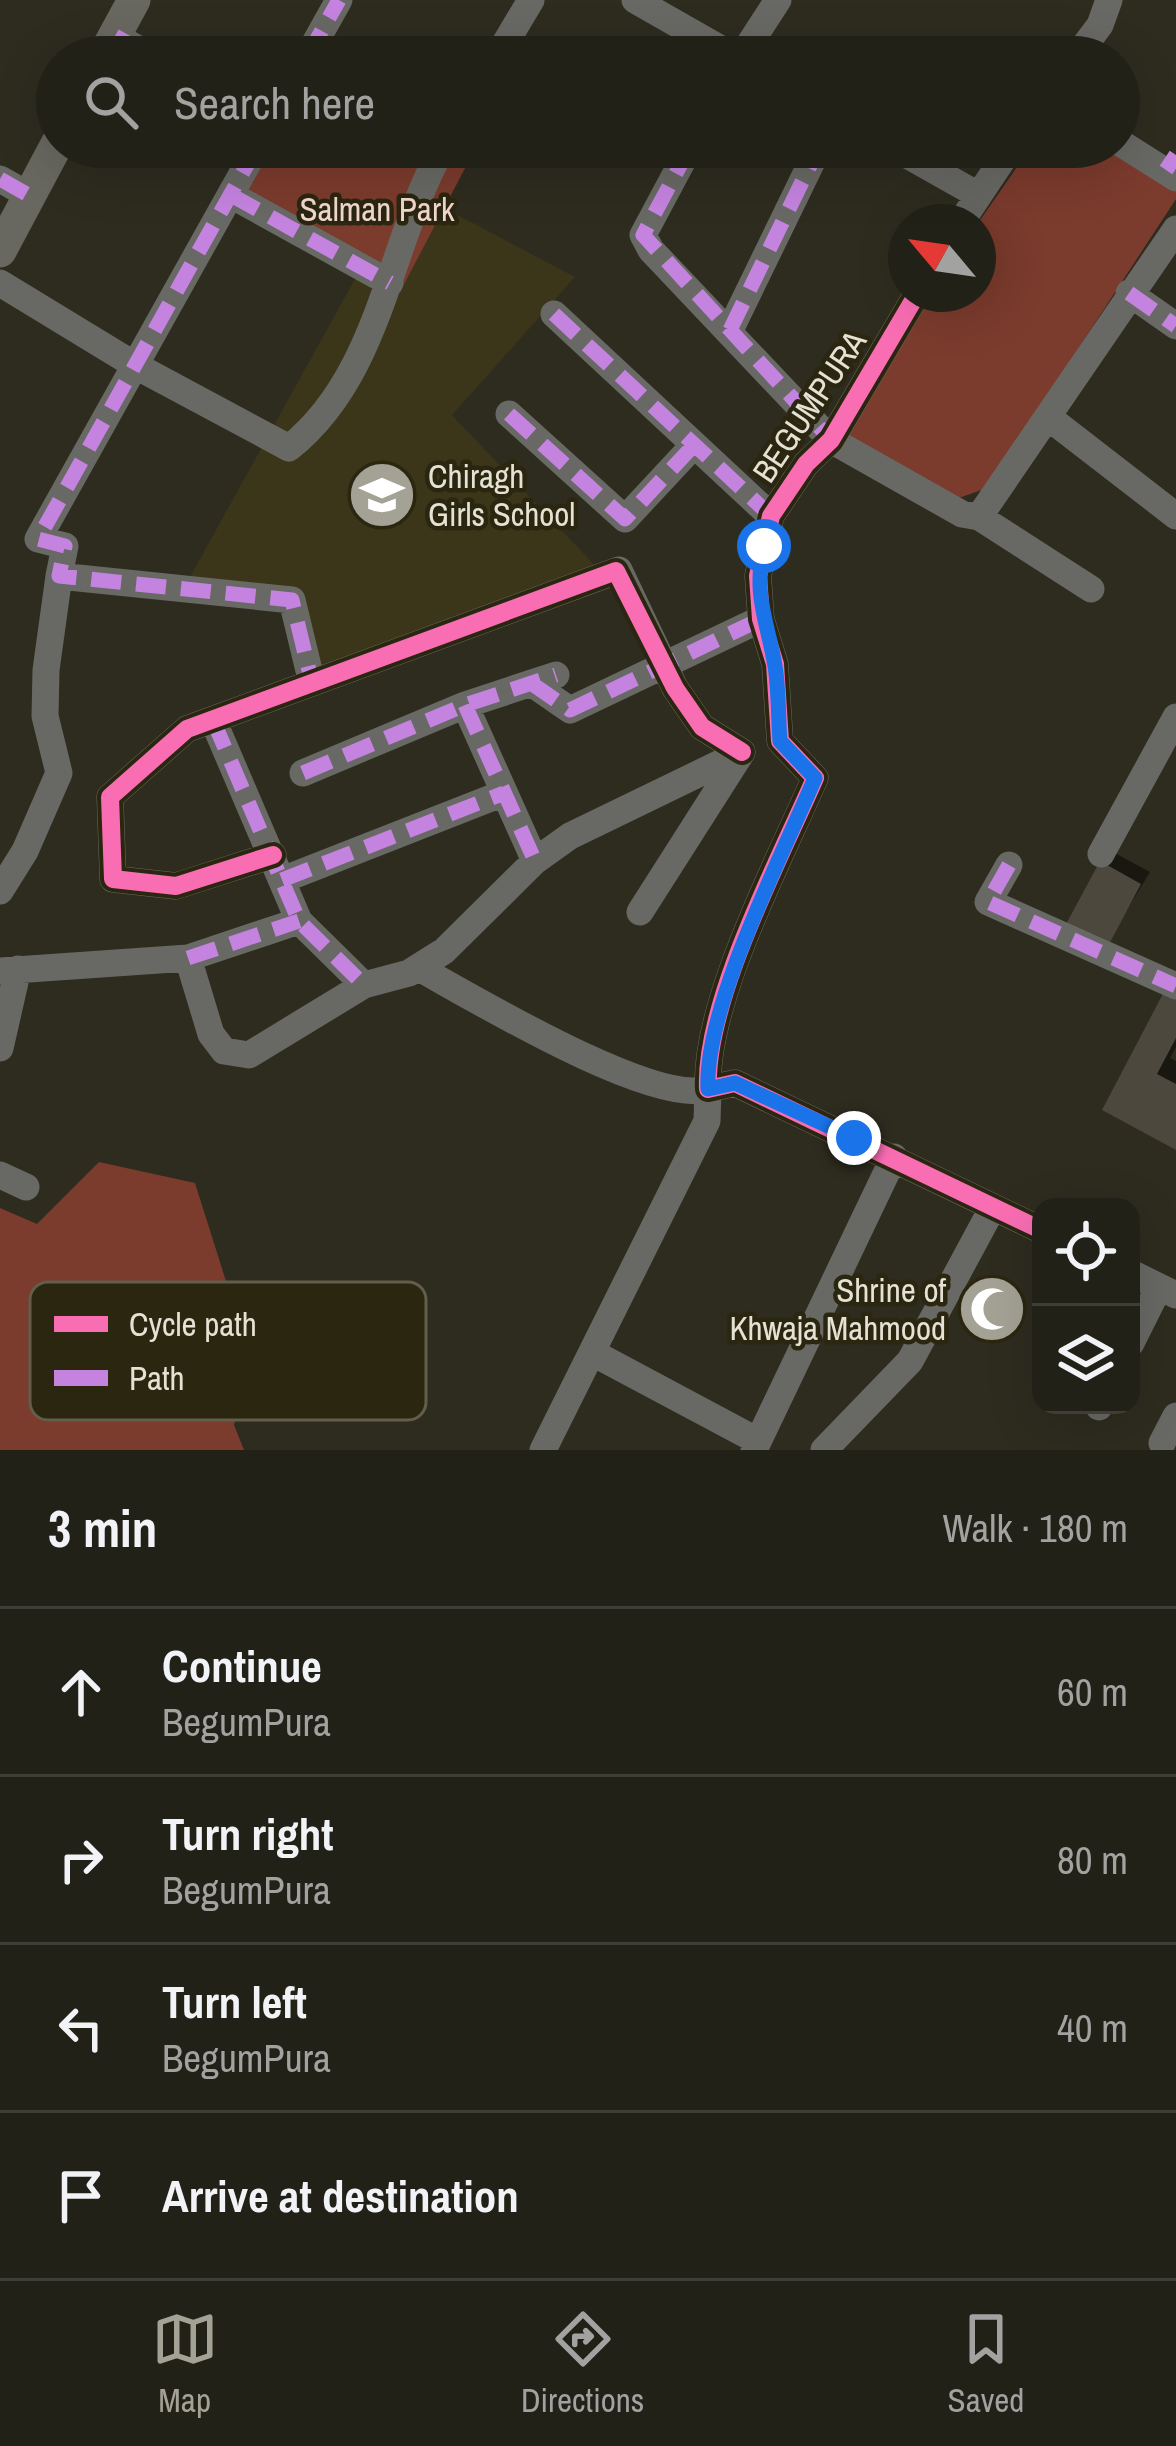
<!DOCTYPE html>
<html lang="en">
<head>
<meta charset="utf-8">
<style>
	:root { --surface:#222117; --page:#2e2e24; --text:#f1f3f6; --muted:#a2a3a1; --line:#3f3e36; --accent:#a4a295 }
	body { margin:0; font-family:"Archivo Narrow",sans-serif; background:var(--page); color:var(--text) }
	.controls { position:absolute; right:36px; bottom:36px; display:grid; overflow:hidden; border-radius:24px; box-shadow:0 12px 48px #0002 }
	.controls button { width:108px; height:108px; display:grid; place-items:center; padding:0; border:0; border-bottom:3px solid var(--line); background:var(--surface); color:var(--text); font:60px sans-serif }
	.compass { position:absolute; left:888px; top:204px; width:108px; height:108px; border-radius:50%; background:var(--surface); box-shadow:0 12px 48px #0002; rotate:299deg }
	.stop { position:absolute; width:36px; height:36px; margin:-27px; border:9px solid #1a73e8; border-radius:50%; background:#fff }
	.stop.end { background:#1a73e8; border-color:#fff; box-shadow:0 3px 12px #0008 }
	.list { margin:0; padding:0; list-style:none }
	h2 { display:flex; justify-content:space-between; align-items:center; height:156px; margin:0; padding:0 48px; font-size:51px }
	h2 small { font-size:39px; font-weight:400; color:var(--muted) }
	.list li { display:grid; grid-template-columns:78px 1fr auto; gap:36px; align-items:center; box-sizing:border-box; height:168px; padding:0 48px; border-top:3px solid var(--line) }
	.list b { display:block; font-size:45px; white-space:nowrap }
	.list p { margin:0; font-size:39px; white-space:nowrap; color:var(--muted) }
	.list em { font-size:39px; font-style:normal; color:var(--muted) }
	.icon { flex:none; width:66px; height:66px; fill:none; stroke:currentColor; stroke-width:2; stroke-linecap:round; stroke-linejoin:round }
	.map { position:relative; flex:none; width:1176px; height:1450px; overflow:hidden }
	.search { position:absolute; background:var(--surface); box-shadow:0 12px 48px #0002; left:36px; right:36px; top:36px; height:132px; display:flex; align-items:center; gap:30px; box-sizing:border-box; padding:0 42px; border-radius:66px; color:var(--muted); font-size:45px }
	.sheet { height:828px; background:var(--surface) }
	nav { display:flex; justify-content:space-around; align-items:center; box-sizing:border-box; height:168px; border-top:3px solid var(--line); background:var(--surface); font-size:33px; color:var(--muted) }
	nav a { display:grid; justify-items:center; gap:6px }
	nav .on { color:var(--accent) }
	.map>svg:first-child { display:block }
	.built { fill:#3b361a }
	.green { fill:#7b3b2d }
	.shadow { fill:#0007 }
	.building { fill:#4c483e }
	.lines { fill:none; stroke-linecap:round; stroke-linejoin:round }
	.minor { stroke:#686964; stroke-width:27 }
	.major { stroke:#686860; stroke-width:33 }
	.quiet { stroke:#c483df; stroke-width:15; stroke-dasharray:30 15; stroke-linecap:butt }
	.cycleway-casing { stroke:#2a260f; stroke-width:26 }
	.cycleway { stroke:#f96db3; stroke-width:18 }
	.route { stroke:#1a73e8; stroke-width:15 }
	.labels { text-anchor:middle; stroke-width:9; stroke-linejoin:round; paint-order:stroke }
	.park-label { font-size:33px; fill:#f2d6d0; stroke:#2a260f }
	.street-label { font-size:33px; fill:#e4e2d4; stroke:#2a260f }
	.poi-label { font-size:33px; fill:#e4e2d4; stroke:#2a260f; text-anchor:start }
	.key { fill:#2a260f; stroke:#625e4a; stroke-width:3 }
	.key-label { font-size:33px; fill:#e4e2d4 }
</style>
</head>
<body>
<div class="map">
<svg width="1176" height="1450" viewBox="0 0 1176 1450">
	<rect width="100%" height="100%" fill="#2e2c1f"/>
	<path class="built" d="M444 208 575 277 452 415 604 575 312 683 292 600 184 588 361 268Z"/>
	<path class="green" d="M257 147H463L473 153 401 290 231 195Z
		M1031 147H1110L1176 190V199L987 488 956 499 844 437 933 294H978V223Z
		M99 1162 195 1183 250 1357 234 1425 244 1450H0V1208L37 1224Z"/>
	<path class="shadow" d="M1113 852 1150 872 1105 946 1068 927Z
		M1176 982V1047L1170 1058 1176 1061V1146L1106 1109Z"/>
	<path class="building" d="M1100 861 1141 884 1106 950 1064 928Z
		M1166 988 1176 993V1038L1157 1074 1176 1084V1150L1102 1110Z"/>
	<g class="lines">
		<path class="minor" d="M635 0 735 57
			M115 36 153 57
			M307 57 339 0
			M497 57 531 0
			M741 57 778 0
			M1076 57 1100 25 1109 0
			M1119 142 1176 178
			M257 147 38 539 65 546 59 576 292 600 312 683
			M690 147 643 235 651 250 831 440 962 514 979 517 1176 229
			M893 147 978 195
			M0 179 30 196
			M231 195 390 283
			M961 222 1011 147
			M0 283 138 367 289 448C382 374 388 243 443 147
			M1129 293 1176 326
			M917 294 831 440 806 464 771 516 758 576 761 619 775 664 780 741 815 778C780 859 704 1002 708 1089L735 1083 1041 1230
			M554 314 771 516
			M730 330 819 147
			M509 414 625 519 693 446
			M1048 417 1176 516
			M979 517 1091 589
			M531 683 570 710 761 619
			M465 705 535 861
			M213 720 299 921 364 985
			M303 773 465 705 556 675
			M1101 854 1176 717
			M273 855 176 886 113 879 110 797 187 729 619 570 675 688 702 727 742 752 640 912
			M1009 865 988 902 1176 986
			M282 880 504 793
			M0 891 25 851 59 773 45 716 46 670 59 576
			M188 958 299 921
			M419 968C475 999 653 1106 708 1089L707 1121 543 1450
			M0 971 188 958 211 1034 224 1051 249 1055 364 985 409 973 444 951 535 861 570 836 739 754
			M0 1048 18 969
			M0 1175 26 1187
			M1131 1273 1176 1295
			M1131 1343 1159 1287
			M593 1353 758 1441
			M1099 1407 1100 1405
			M1162 1443 1176 1416
			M754 1450 894 1157
			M824 1450 910 1361 993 1207"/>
		<path class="major" d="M103 57 134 0
			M0 251 57 144"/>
		<path class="quiet" d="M115 36 153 57
			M307 57 339 0
			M257 147 38 539 65 546 59 576 292 600 312 683
			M690 147 643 235 831 440
			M1166 170 1176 155
			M0 179 30 196
			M231 195 390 283
			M1129 293 1176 326
			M554 314 771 516
			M730 330 819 147
			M509 414 625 519 693 446
			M531 683 570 710 761 619
			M465 705 535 861
			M213 720 299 921 364 985
			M303 773 465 705 556 675
			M1009 865 988 902 1176 986
			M282 880 504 793
			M188 958 299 921"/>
		<defs>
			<path id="cycleway" d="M917 294 831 440 806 464 771 516 758 576 761 619 775 664 780 741 815 778C780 859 704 1002 708 1089L735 1083 1041 1230
				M273 855 176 886 113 879 110 797 187 729 616 571 675 688 702 727 742 752"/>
		</defs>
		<use href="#cycleway" class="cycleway-casing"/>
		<use href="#cycleway" class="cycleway"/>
	</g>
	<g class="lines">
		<path class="route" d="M764 546C753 597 767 619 775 666 779 690 778 717 780 741L815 778C782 856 704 1008 708 1089L735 1083 854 1138"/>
	</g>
	<defs>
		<symbol id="school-disc" viewBox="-11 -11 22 22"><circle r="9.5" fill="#a4a295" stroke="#2a260f"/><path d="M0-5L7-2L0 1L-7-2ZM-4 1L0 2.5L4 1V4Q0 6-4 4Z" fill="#fff"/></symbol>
		<symbol id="mosque-disc" viewBox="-11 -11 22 22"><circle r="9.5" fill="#a4a295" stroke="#2a260f"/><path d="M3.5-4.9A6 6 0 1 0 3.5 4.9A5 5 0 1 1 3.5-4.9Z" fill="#fff"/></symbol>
	</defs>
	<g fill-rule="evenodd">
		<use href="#school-disc" x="344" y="457" width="76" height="76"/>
		<use href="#mosque-disc" x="954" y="1271" width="76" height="76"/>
	</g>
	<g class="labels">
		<g class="park-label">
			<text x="377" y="221">Salman Park</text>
		</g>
		<g class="street-label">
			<text transform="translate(809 406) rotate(-56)" y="12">BEGUMPURA</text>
		</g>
		<g class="poi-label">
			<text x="428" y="488">Chiragh<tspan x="428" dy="38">Girls School</tspan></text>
			<text x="946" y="1302" text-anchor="end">Shrine of<tspan x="946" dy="38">Khwaja Mahmood</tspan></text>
		</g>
	</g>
	<rect x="30" y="1282" width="396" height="138" rx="18" class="key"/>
	<rect x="54" y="1316" width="54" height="16" fill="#f96db3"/>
	<rect x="54" y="1370" width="54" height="16" fill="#c483df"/>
	<g class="key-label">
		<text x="129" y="1336">Cycle path</text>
		<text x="129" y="1390">Path</text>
	</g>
</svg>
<div class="controls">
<button><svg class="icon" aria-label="locate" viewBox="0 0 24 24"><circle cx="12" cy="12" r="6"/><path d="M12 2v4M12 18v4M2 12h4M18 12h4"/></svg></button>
<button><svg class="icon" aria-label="layers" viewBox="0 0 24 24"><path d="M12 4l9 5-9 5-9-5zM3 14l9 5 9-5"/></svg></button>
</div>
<svg class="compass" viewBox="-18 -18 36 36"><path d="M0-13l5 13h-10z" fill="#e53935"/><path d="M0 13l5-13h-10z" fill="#a2a3a1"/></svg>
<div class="stop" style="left:764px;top:546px"></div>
<div class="stop end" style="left:854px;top:1138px"></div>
<div class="search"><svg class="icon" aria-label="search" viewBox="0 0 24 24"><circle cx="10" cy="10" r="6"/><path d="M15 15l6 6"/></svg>Search here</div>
</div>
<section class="sheet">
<h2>3 min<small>Walk · 180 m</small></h2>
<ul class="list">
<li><svg class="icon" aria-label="ahead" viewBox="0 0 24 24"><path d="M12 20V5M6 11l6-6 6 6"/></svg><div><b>Continue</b><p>BegumPura</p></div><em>60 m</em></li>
<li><svg class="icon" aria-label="right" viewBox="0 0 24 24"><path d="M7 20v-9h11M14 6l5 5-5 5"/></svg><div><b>Turn right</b><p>BegumPura</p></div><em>80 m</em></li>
<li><svg class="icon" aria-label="left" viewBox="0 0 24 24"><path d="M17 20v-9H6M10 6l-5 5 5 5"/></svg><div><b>Turn left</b><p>BegumPura</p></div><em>40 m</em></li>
<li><svg class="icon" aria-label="arrive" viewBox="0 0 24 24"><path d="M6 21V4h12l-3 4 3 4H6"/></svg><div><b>Arrive at destination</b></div></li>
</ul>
</section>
<nav>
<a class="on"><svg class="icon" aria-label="map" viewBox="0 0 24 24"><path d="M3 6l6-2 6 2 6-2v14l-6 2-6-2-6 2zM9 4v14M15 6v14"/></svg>Map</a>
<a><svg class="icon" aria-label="directions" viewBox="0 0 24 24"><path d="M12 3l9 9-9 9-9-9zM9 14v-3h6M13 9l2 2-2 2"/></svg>Directions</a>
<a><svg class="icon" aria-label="saved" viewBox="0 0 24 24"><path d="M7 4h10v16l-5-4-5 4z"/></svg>Saved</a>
</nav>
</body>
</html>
